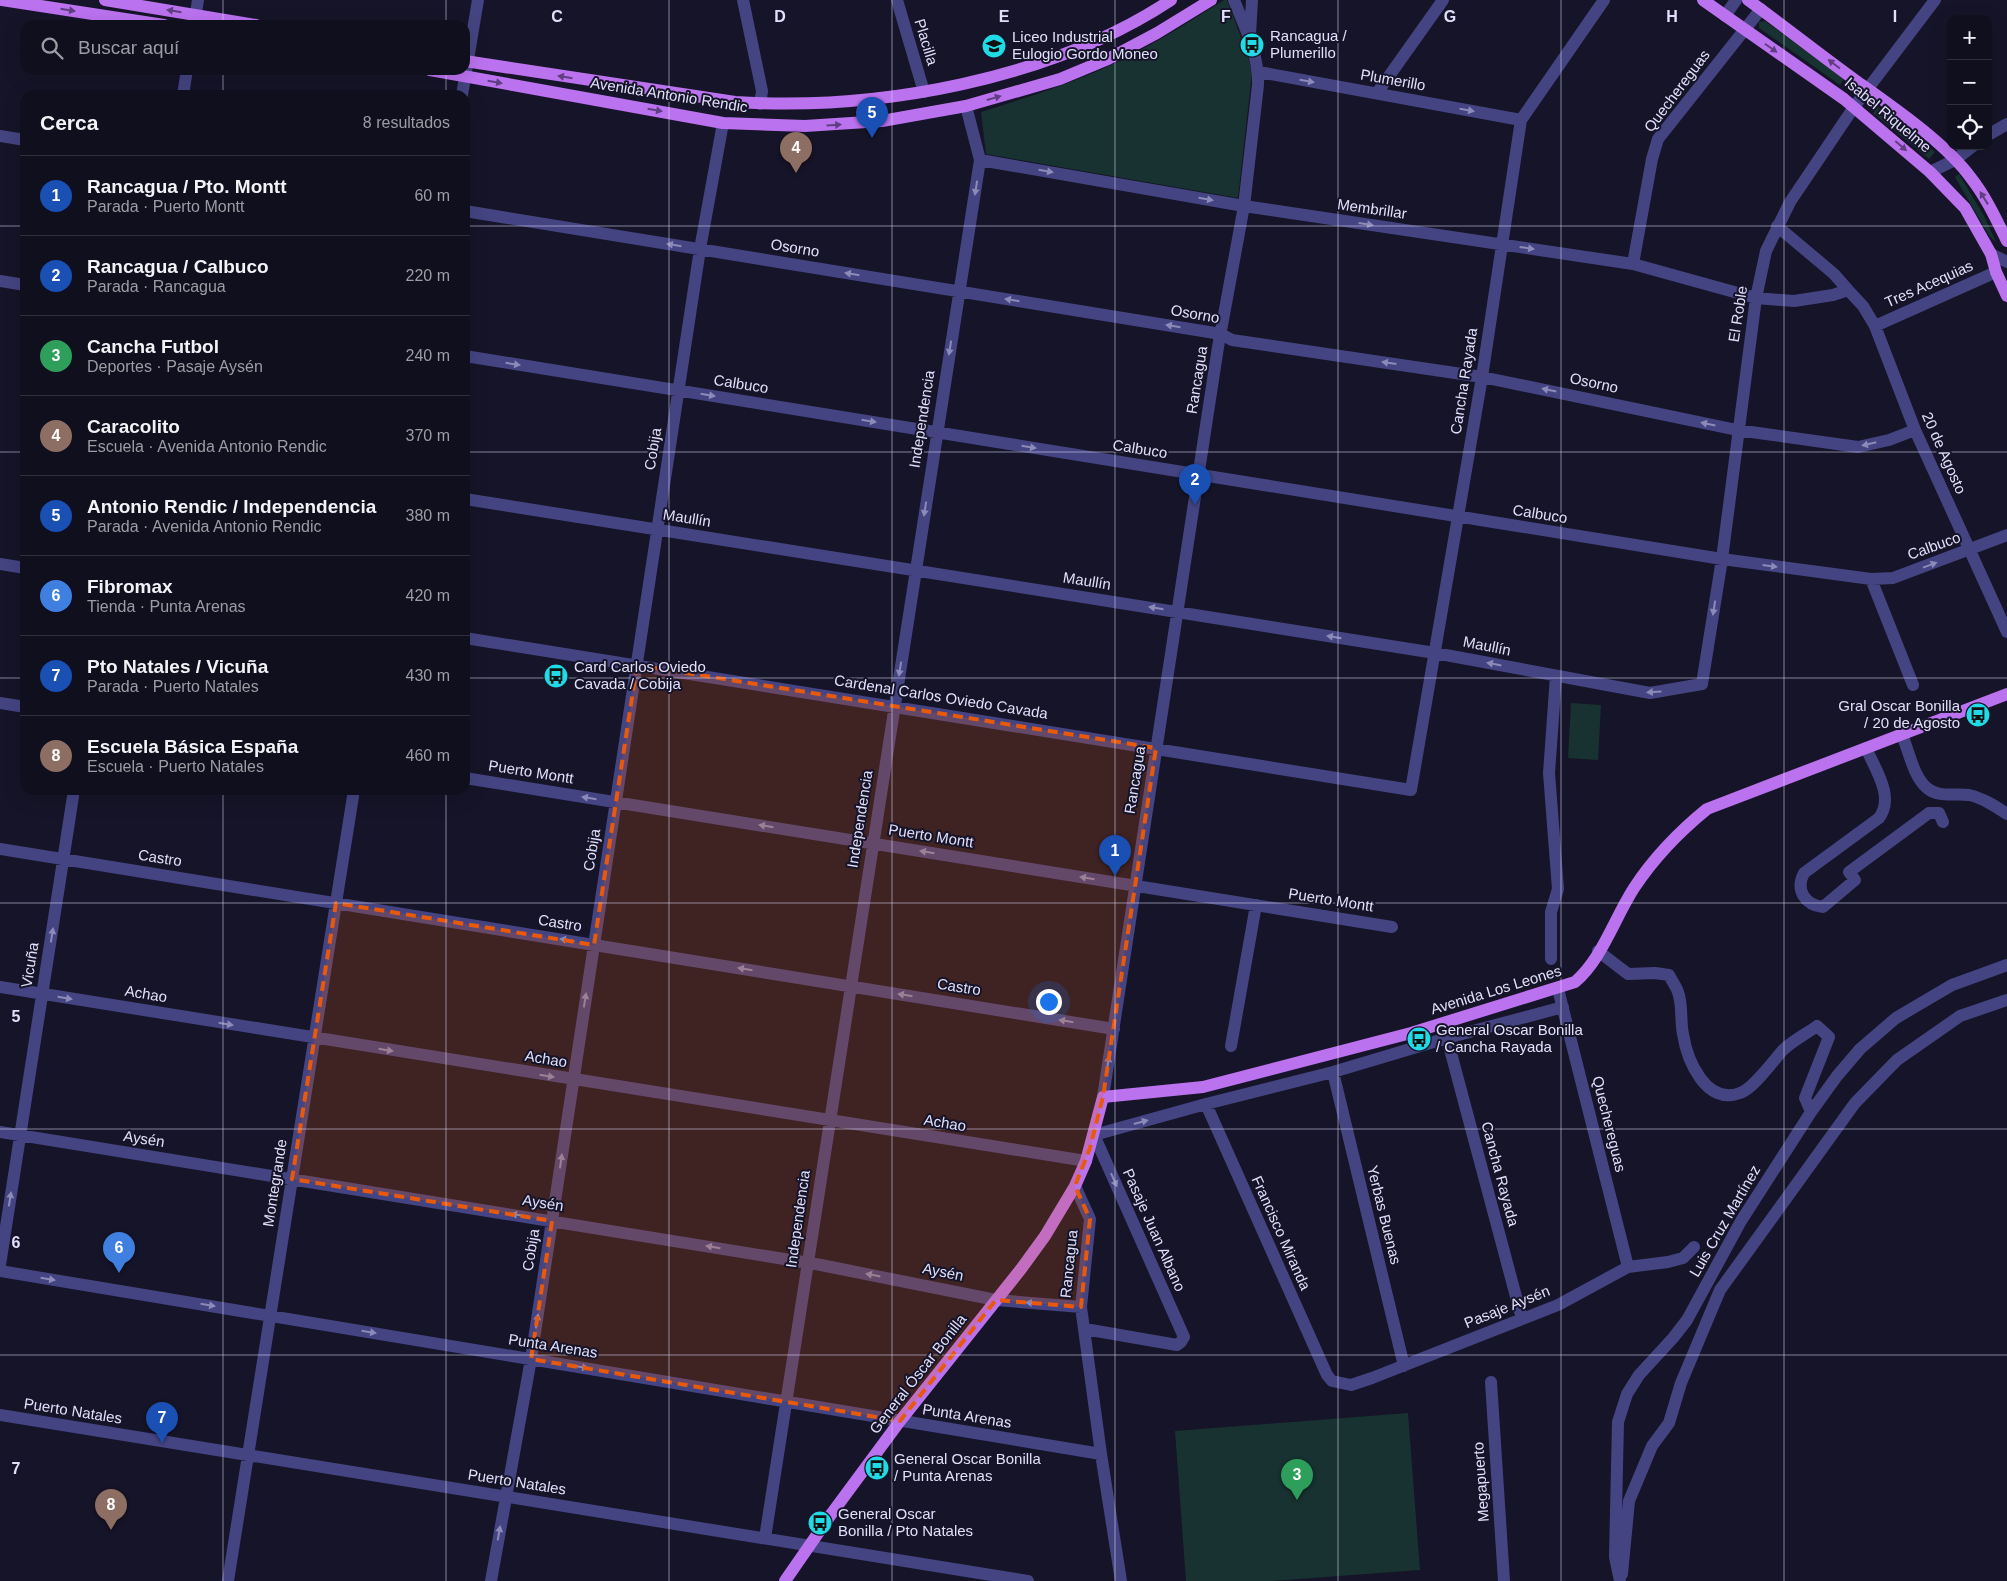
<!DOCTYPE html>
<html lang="es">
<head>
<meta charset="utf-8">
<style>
	:root { --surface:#100f1e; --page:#1e1d2b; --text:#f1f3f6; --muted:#9c9ca4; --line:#302f3c; --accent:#0f766e }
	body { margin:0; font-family:Arial,sans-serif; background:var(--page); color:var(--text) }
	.controls { position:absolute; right:15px; top:15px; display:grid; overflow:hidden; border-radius:10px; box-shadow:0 5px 20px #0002 }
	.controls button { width:45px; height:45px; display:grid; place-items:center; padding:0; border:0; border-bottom:1px solid var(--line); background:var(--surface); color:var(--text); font:25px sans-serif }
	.you { position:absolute; left:1048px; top:1001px; width:18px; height:18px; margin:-12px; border:4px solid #fff; border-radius:50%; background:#1a73e8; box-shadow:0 0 0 8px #1a73e833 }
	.badge { display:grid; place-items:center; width:32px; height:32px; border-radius:50%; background:var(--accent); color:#fff; font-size:16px; font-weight:700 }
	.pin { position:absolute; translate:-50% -41px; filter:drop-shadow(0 1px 2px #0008) }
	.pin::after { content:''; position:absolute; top:26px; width:18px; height:15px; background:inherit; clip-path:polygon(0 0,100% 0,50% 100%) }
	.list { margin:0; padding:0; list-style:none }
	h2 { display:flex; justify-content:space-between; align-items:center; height:65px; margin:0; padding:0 20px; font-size:21px }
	h2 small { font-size:16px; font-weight:400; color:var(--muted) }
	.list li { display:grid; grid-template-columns:32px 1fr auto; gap:15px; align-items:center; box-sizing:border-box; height:80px; padding:0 20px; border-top:1px solid var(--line) }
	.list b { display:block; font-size:19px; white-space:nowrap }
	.list p { margin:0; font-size:16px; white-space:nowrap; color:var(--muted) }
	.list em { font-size:16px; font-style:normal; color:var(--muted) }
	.icon { flex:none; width:28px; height:28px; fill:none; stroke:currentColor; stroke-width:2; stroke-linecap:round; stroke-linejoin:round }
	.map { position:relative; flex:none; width:2007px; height:1581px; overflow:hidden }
	.search { position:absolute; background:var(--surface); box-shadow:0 5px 20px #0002; left:20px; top:20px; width:450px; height:55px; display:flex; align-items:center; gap:12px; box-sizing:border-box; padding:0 18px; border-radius:15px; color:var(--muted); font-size:19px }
	.panel { position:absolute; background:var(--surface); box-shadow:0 5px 20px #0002; left:20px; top:90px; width:450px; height:705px; border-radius:15px }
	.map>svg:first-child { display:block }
	.green { fill:#173230 }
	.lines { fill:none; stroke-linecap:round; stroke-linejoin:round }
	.minor { stroke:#444482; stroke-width:12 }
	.major { stroke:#bb72ef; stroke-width:12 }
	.oneway { fill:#603e82 }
	.oneway2 { fill:#8b8ab8 }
	.marked { fill:#e8590c; fill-opacity:0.2; stroke:#e8590c; stroke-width:4; stroke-dasharray:10 6; stroke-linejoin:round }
	.grid { fill:none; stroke:#e1dffb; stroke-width:1; stroke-opacity:0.55 }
	.labels { text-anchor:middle; stroke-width:4; stroke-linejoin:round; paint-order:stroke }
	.poi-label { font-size:15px; fill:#e1dffb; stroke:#161428; text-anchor:start }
	.street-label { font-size:15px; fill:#e1dffb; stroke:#161428 }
	.grid-label { font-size:16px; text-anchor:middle; font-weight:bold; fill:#e1dffb; stroke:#161428; stroke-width:4; stroke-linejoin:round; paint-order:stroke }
</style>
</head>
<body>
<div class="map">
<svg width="2007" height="1581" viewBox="0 0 2007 1581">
	<rect width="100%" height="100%" fill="#161428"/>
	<path class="green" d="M1224 0H1227L1248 56 1252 73 1238 198 986 154 981 112C1024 98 1069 85 1111 65 1150 47 1187 23 1224 0Z
		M1765 21 1844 79 1840 85 1759 28V22Z
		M1878 107 1935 152 1929 159 1873 113Z
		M1959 174 1984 216 1996 242 1990 237 1955 177Z
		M1571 703 1601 705 1598 760 1568 758Z
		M1408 1413 1420 1570 1272 1581H1186L1175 1431Z"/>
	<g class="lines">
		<path class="minor" d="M743 0 762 91 760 104
			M897 0 924 92
			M1725 16 1736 0
			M194 25 198 0
			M1250 34 1252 0
			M1259 72 1521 120
			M1377 93 1443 0
			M183 95 187 70
			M462 95 478 0
			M1988 135 2007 124
			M0 136 25 140
			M980 160 1244 206 1633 264 1756 298 1794 301 1833 295 1848 290 1863 306 1875 326 1915 430 2007 632
			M1930 172 1955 160 1973 146
			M465 211 1221 334 1232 340 1482 377 1737 430 1858 447 1889 440 1915 430
			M1777 226 1834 274 1848 290
			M1991 254 2007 262
			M1633 264 1652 159 1658 139 1761 9
			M0 281 25 285
			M1875 326 1996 272
			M465 356 1722 559 1871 579 1893 578 2007 535
			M465 499 1435 653 1650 693 1702 684 1722 559 1756 298 1766 251 1790 202 1854 107 1935 0
			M0 564 25 568
			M1871 579 1913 685
			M465 638 1411 790 1482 377 1521 120 1604 0
			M0 703 25 707
			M1902 735C1909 751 1913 776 1927 788 1938 798 1955 793 1969 795 1983 798 1995 806 2007 814
			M1866 748C1875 769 1895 797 1879 818L1804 873C1795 890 1805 905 1823 907L1855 880 1849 872 1929 813H1939L1943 822
			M465 778 1392 927
			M0 849 1114 1029
			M1598 951 1628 974 1655 973 1669 975C1672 981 1676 986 1678 992 1683 1006 1680 1020 1683 1034 1687 1060 1706 1106 1740 1093 1753 1089 1773 1061 1783 1050 1792 1041 1806 1034 1817 1026L1829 1037 1805 1098 1811 1112
			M1551 959V912L1558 889 1549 773 1556 676
			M0 987 1086 1161
			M1558 989 1628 1267
			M1447 1038 1522 1319
			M1231 1046 1256 905
			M1333 1072 1404 1366
			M1103 1097 1218 347 1244 206 1258 85C1259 55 1245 28 1234 0
			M1206 1104 1327 1375 1332 1381 1351 1385 1372 1378 1558 1305 1628 1267 1668 1262 1683 1258 1694 1247
			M0 1132 821 1265 996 1300 1081 1307
			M1075 1186 1090 1219 1081 1307 1101 1454 1121 1581
			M0 1265 74 790
			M0 1271 1101 1454
			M1085 1329 1177 1345 1181 1342 1184 1337 1094 1135 1206 1104 1333 1072 1447 1038 1563 1007
			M1491 1382 1504 1581
			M0 1415 1028 1581
			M765 1538 980 160 966 106
			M1622 1574 1629 1501 1652 1446 1669 1423 1681 1383 1720 1290 1855 1103 1897 1060 1960 1016 2007 1000
			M228 1581 354 790
			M491 1581 531 1359 700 249 723 123
			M1620 1581 1615 1557 1618 1422 1627 1394 1639 1375 1673 1338 1687 1320 1741 1221 1811 1112 1837 1076 1860 1049 1896 1018 1952 985 2007 965"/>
		<path class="major" d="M2 0 164 25
			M105 0 256 25
			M1703 0 1844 99 1930 172 1965 208 1991 254 1996 272 2007 296
			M1748 0C1784 26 1819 54 1855 80 1890 105 1946 143 1971 178 1986 197 1996 219 2007 241
			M465 61 735 102C878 111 1050 80 1171 0
			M430 70 723 123 805 126 882 121 966 106 1060 79 1108 59 1157 33 1211 0
			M785 1581 832 1513 900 1421 1021 1269 1045 1236 1075 1186 1086 1161 1103 1097 1203 1087 1411 1033 1575 982C1602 959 1614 919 1634 888 1653 859 1680 831 1707 809L2007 694"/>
	</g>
	<defs><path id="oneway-solid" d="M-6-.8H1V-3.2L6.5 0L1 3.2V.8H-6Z" transform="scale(1.25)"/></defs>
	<g class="oneway">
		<use href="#oneway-solid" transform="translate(68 10) rotate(9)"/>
		<use href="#oneway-solid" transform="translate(174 11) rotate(-171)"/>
		<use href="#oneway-solid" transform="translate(1771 48) rotate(35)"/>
		<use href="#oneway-solid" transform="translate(1834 64) rotate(-143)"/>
		<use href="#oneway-solid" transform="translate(565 77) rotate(-171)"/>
		<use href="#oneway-solid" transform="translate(495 82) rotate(10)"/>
		<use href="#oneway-solid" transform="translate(994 98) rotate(-16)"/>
		<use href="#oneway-solid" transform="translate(655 110) rotate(10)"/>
		<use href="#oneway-solid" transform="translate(834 125) rotate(-3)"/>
		<use href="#oneway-solid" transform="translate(1901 146) rotate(41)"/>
		<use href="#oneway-solid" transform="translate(1984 198) rotate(-122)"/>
	</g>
	<g class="oneway2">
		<use href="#oneway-solid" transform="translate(1307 81) rotate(10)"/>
		<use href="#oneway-solid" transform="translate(1467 110) rotate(10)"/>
		<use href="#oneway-solid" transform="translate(1046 171) rotate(10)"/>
		<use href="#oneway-solid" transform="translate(976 188) rotate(99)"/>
		<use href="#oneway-solid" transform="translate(1206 199) rotate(10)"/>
		<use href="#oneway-solid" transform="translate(1366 224) rotate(8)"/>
		<use href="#oneway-solid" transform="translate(674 245) rotate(-171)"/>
		<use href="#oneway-solid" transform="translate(1527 248) rotate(8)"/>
		<use href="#oneway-solid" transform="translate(852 274) rotate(-171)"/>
		<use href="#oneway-solid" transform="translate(1012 300) rotate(-171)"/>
		<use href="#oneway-solid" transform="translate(1173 326) rotate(-171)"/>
		<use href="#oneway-solid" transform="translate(950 348) rotate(99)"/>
		<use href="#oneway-solid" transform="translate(1389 363) rotate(-172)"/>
		<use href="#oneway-solid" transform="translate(513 364) rotate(9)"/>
		<use href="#oneway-solid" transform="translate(1549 390) rotate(-168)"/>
		<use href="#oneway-solid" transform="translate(708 395) rotate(9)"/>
		<use href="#oneway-solid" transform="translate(869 421) rotate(9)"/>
		<use href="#oneway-solid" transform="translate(1708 424) rotate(-168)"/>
		<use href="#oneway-solid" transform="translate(1869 444) rotate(167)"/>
		<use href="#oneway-solid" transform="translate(1029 447) rotate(9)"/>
		<use href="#oneway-solid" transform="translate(925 509) rotate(99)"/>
		<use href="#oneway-solid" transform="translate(1930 565) rotate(-20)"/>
		<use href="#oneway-solid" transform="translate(1770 566) rotate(7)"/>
		<use href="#oneway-solid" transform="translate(1156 608) rotate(-171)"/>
		<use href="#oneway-solid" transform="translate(1714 608) rotate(99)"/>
		<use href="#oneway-solid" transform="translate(1334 637) rotate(-171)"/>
		<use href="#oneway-solid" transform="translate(1494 664) rotate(-169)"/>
		<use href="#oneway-solid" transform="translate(900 669) rotate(99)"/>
		<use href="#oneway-solid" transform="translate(1654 692) rotate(176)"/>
		<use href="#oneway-solid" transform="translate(589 798) rotate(-171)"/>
		<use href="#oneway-solid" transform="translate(766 826) rotate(-171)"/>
		<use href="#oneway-solid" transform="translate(927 852) rotate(-171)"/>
		<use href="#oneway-solid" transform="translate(1087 878) rotate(-171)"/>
		<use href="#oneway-solid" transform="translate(52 935) rotate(-81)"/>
		<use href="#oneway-solid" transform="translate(567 940) rotate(-171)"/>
		<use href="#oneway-solid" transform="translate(745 969) rotate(-171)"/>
		<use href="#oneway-solid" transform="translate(905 995) rotate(-171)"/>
		<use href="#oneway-solid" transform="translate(65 998) rotate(9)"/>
		<use href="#oneway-solid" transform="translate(585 1000) rotate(-81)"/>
		<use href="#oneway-solid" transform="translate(1066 1021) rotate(-171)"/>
		<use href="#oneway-solid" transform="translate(226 1024) rotate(9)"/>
		<use href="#oneway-solid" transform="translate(386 1050) rotate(9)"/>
		<use href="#oneway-solid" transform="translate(1108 1063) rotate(-81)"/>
		<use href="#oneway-solid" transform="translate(547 1076) rotate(9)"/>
		<use href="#oneway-solid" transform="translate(1141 1122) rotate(-15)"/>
		<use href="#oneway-solid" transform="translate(561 1161) rotate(-82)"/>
		<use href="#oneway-solid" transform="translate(1114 1180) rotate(66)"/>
		<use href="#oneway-solid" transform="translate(10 1199) rotate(-81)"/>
		<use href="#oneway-solid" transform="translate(518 1215) rotate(-171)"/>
		<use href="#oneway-solid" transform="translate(713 1247) rotate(-171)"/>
		<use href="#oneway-solid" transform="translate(873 1275) rotate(-169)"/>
		<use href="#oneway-solid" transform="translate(48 1279) rotate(9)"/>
		<use href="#oneway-solid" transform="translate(1033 1303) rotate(-175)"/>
		<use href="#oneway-solid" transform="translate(208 1305) rotate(9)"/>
		<use href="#oneway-solid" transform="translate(537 1321) rotate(-81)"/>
		<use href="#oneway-solid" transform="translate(369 1332) rotate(9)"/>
		<use href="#oneway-solid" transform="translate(581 1367) rotate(9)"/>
		<use href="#oneway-solid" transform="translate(499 1533) rotate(-80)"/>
	</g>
	<path class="marked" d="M637 665 1156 748 1103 1097 1090 1148 1075 1186 1090 1219 1081 1307 996 1300 900 1421 531 1359 552 1221 292 1179 336 903 594 945Z"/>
	<path class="grid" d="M223 0V25M446 0V25M669 0V1581M892 0V1581M1115 0V1581M1338 0V1581M1561 0V1581M1784 0V1581M223 70V95M446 70V95M0 226H25M465 226H2007M0 452H25M465 452H2007M0 678H25M465 678H2007M223 790V1581M446 790V1581M0 903H2007M0 1129H2007M0 1355H2007"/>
	<defs>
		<symbol id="bus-disc" viewBox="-11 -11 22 22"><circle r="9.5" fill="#20dae5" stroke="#161428"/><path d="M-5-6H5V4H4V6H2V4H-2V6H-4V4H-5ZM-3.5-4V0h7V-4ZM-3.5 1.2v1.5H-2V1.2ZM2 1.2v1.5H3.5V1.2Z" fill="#111"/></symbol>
		<symbol id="school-disc" viewBox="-11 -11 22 22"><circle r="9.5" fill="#20dae5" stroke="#161428"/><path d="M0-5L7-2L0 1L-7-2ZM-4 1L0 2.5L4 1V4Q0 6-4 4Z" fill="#111"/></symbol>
	</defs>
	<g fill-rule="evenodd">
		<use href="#bus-disc" x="1238" y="31" width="28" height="28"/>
		<use href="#school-disc" x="980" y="32" width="28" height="28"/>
		<use href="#bus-disc" x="542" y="662" width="28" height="28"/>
		<use href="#bus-disc" x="1964" y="701" width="28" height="28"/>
		<use href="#bus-disc" x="1405" y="1025" width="28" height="28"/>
		<use href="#bus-disc" x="863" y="1454" width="28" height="28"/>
		<use href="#bus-disc" x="806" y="1509" width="28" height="28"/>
	</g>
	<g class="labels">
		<g class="poi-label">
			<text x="1270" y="41">Rancagua /<tspan x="1270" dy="17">Plumerillo</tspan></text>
			<text x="1012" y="42">Liceo Industrial<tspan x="1012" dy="17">Eulogio Gordo Moneo</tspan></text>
			<text x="574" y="672">Card Carlos Oviedo<tspan x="574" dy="17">Cavada / Cobija</tspan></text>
			<text x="1960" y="711" text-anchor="end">Gral Oscar Bonilla<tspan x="1960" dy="17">/ 20 de Agosto</tspan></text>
			<text x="1436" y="1035">General Oscar Bonilla<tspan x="1436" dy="17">/ Cancha Rayada</tspan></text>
			<text x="894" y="1464">General Oscar Bonilla<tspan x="894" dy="17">/ Punta Arenas</tspan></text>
			<text x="838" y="1519">General Oscar<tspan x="838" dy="17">Bonilla / Pto Natales</tspan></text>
		</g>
		<g class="street-label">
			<text transform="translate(926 42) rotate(73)" y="5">Placilla</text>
			<text transform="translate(1393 80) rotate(10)" y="5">Plumerillo</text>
			<text transform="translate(1677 91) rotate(-53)" y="5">Quechereguas</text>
			<text transform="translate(669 95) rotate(9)" y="5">Avenida Antonio Rendic</text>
			<text transform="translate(1888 115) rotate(40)" y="5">Isabel Riquelme</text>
			<text transform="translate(1372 209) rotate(8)" y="5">Membrillar</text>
			<text transform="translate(795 248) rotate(9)" y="5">Osorno</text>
			<text transform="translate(1929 284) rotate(-24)" y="5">Tres Acequias</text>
			<text transform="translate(1195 314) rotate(10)" y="5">Osorno</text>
			<text transform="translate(1738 314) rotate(-81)" y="5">El Roble</text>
			<text transform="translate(1197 380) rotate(-81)" y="5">Rancagua</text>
			<text transform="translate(1464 381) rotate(-81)" y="5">Cancha Rayada</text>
			<text transform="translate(1594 383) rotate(12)" y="5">Osorno</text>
			<text transform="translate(741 384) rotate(9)" y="5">Calbuco</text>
			<text transform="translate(922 419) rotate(-81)" y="5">Independencia</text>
			<text transform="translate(653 449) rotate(-81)" y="5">Cobija</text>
			<text transform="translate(1140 449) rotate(9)" y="5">Calbuco</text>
			<text transform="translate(1944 453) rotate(66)" y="5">20 de Agosto</text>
			<text transform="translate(1540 514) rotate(9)" y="5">Calbuco</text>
			<text transform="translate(687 518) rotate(9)" y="5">Maullín</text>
			<text transform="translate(1934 546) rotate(-20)" y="5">Calbuco</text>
			<text transform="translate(1087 581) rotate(9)" y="5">Maullín</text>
			<text transform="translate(1487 646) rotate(11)" y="5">Maullín</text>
			<text transform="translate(941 697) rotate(9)" y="5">Cardenal Carlos Oviedo Cavada</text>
			<text transform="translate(531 772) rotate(9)" y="5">Puerto Montt</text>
			<text transform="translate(1135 780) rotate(-81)" y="5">Rancagua</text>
			<text transform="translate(860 819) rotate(-81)" y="5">Independencia</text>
			<text transform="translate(931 836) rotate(9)" y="5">Puerto Montt</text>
			<text transform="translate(592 850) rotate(-81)" y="5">Cobija</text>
			<text transform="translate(160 858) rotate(9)" y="5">Castro</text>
			<text transform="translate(1331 900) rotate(9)" y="5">Puerto Montt</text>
			<text transform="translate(560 923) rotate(9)" y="5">Castro</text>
			<text transform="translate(30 965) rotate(-81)" y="5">Vicuña</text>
			<text transform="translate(959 987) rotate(9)" y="5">Castro</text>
			<text transform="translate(1496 990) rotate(-17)" y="5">Avenida Los Leones</text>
			<text transform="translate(146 994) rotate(9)" y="5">Achao</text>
			<text transform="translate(546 1059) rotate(9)" y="5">Achao</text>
			<text transform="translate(945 1123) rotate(9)" y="5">Achao</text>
			<text transform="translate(1609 1124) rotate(76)" y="5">Quechereguas</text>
			<text transform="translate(144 1139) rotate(9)" y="5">Aysén</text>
			<text transform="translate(1500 1174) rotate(75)" y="5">Cancha Rayada</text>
			<text transform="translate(275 1183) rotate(-81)" y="5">Montegrande</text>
			<text transform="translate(543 1203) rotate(9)" y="5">Aysén</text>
			<text transform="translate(1384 1215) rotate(76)" y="5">Yerbas Buenas</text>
			<text transform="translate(798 1219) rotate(-82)" y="5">Independencia</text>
			<text transform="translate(1725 1221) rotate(-60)" y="5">Luis Cruz Martínez</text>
			<text transform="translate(1154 1230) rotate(66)" y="5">Pasaje Juan Albano</text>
			<text transform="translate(1281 1233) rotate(66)" y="5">Francisco Miranda</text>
			<text transform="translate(531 1250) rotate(-81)" y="5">Cobija</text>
			<text transform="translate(1069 1264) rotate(-84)" y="5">Rancagua</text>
			<text transform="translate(943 1272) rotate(11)" y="5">Aysén</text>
			<text transform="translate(1507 1307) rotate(-22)" y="5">Pasaje Aysén</text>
			<text transform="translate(553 1346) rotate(9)" y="5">Punta Arenas</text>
			<text transform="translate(918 1374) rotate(-52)" y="5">General Óscar Bonilla</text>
			<text transform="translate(73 1411) rotate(9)" y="5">Puerto Natales</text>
			<text transform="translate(967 1416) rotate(9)" y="5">Punta Arenas</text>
			<text transform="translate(517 1482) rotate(9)" y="5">Puerto Natales</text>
			<text transform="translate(1481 1482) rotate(-94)" y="5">Megapuerto</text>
		</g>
	</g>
	<g class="grid-label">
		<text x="557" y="22">C</text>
		<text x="780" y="22">D</text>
		<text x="1004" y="22">E</text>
		<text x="1226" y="22">F</text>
		<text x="1450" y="22">G</text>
		<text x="1672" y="22">H</text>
		<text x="1895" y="22">I</text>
		<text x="16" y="1022">5</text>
		<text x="16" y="1248">6</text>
		<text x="16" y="1474">7</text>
	</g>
</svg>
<div class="controls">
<button>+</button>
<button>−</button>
<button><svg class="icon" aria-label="locate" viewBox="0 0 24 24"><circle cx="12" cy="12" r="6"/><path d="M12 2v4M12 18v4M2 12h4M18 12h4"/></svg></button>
</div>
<div class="you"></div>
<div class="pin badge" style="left:1115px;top:876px;background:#1a4fb4">1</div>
<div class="pin badge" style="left:1195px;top:505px;background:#1a4fb4">2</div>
<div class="pin badge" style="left:1297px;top:1500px;background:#2e9e5b">3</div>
<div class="pin badge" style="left:796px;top:173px;background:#8d6e63">4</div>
<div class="pin badge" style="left:872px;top:138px;background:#1a4fb4">5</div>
<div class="pin badge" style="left:119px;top:1273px;background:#3f7fe0">6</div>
<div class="pin badge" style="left:162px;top:1443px;background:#1a4fb4">7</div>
<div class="pin badge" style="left:111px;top:1530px;background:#8d6e63">8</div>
<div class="search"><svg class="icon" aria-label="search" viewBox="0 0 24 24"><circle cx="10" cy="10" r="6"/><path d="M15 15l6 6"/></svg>Buscar aquí</div>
<section class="panel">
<h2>Cerca<small>8 resultados</small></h2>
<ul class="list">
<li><span class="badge" style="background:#1a4fb4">1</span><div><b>Rancagua / Pto. Montt</b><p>Parada · Puerto Montt</p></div><em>60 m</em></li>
<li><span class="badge" style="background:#1a4fb4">2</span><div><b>Rancagua / Calbuco</b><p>Parada · Rancagua</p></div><em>220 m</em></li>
<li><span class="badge" style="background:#2e9e5b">3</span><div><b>Cancha Futbol</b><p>Deportes · Pasaje Aysén</p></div><em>240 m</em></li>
<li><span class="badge" style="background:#8d6e63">4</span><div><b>Caracolito</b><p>Escuela · Avenida Antonio Rendic</p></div><em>370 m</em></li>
<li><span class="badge" style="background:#1a4fb4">5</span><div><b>Antonio Rendic / Independencia</b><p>Parada · Avenida Antonio Rendic</p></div><em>380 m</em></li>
<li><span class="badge" style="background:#3f7fe0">6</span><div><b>Fibromax</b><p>Tienda · Punta Arenas</p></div><em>420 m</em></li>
<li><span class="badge" style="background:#1a4fb4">7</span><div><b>Pto Natales / Vicuña</b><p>Parada · Puerto Natales</p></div><em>430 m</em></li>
<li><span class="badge" style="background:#8d6e63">8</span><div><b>Escuela Básica España</b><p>Escuela · Puerto Natales</p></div><em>460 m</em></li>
</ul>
</section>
</div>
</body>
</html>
